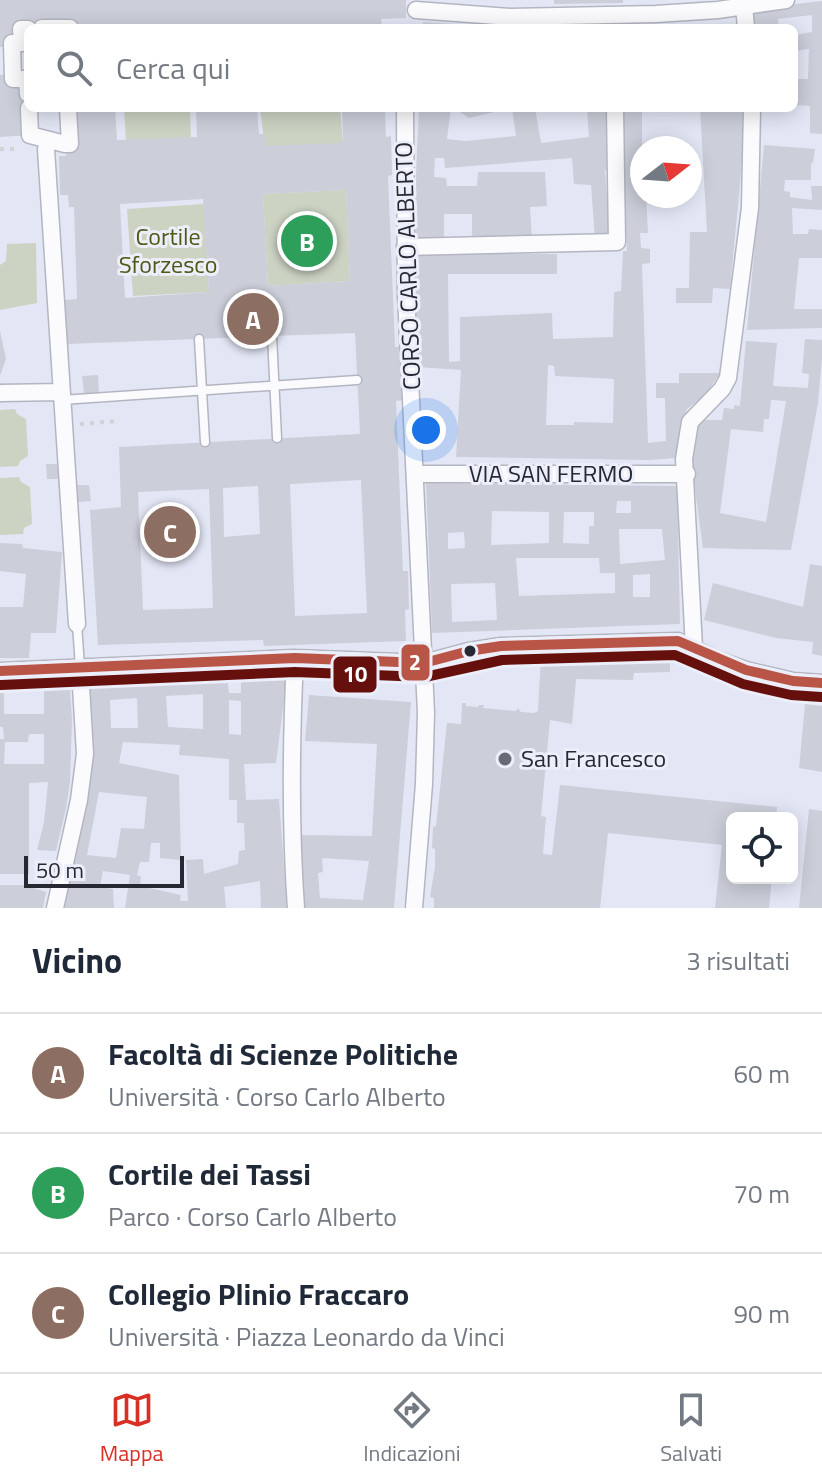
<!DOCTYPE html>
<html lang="it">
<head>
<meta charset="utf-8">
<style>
	:root { --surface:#fff; --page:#f6f6f7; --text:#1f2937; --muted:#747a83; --line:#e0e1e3; --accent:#d93025 }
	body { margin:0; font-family:"Titillium Web",sans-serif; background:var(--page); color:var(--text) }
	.controls { position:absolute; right:24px; bottom:24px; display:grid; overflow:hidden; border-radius:12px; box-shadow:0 4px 20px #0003 }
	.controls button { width:72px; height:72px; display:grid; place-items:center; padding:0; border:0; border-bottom:2px solid var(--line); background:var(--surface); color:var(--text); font:40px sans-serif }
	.compass { position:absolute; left:630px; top:136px; width:72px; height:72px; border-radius:50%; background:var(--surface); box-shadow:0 4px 20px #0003; rotate:73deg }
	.scale { position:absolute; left:24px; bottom:20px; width:160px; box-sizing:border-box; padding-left:8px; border:4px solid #262832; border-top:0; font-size:22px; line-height:28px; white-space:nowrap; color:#262832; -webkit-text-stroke:6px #eceefa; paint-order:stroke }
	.you { position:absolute; left:426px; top:430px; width:28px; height:28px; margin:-20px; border:6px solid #fff; border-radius:50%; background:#1a73e8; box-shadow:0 0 0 12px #1a73e833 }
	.badge { display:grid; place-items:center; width:52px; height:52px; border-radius:50%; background:var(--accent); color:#fff; font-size:26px; font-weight:700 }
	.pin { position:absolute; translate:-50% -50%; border:4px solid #fff; box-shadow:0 2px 8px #0006 }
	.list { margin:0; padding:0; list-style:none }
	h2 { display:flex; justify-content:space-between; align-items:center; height:104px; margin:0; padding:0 32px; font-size:34px }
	h2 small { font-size:26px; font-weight:400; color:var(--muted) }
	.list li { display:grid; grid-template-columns:52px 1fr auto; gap:24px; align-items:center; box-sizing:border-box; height:120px; padding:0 32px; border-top:2px solid var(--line) }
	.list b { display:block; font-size:30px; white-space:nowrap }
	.list p { margin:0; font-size:26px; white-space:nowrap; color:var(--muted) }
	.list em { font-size:26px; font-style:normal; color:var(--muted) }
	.icon { flex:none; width:44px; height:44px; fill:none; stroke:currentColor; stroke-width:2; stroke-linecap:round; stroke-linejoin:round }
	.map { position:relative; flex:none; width:822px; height:908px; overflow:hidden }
	.search { position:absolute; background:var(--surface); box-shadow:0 4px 20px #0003; left:24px; right:24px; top:24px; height:88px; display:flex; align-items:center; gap:20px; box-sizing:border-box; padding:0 28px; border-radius:12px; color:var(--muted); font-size:30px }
	.sheet { height:464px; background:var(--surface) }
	nav { display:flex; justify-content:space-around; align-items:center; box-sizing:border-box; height:112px; border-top:2px solid var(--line); background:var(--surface); font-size:22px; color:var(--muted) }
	nav a { display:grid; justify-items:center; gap:4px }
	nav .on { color:var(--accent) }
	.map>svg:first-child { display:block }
	.green { fill:#ccd3c3 }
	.building { fill:#cccfda; fill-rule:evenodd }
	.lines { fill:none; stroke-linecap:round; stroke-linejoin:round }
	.lane-casing { stroke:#b3b6c1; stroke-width:11 }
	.street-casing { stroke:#b3b6c1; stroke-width:19 }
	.path { stroke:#d1d2d6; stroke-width:4; stroke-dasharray:4 6; stroke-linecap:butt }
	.lane { stroke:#fbfbfe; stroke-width:8 }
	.street { stroke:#fbfbfe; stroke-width:16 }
	.bus-1-casing { stroke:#eceefa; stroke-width:16 }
	.bus-2-casing { stroke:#eceefa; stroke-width:16 }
	.bus-1 { stroke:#b85546; stroke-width:10 }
	.bus-2 { stroke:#66100d; stroke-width:10 }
	.bus-dot { fill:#262832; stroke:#eceefa; stroke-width:3 }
	.poi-dot { fill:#686a76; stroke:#eceefa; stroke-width:3 }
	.labels { text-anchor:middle; stroke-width:6; stroke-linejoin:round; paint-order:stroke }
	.park-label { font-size:24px; fill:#4e5917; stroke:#eceefa }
	.street-label { font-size:24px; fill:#262832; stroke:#eceefa }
	.poi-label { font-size:24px; fill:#262832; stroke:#eceefa; text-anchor:start }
	.line-badge { stroke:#eceefa; stroke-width:3 }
	.badge-label { font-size:22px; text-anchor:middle; font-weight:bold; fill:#fff }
</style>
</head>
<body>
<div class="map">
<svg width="822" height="908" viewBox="0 0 822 908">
	<rect width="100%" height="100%" fill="#e3e6f5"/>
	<path class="green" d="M124 108H190L191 140 126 142Z
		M260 108H340L343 144 265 149Z
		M346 190 350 281 268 286 263 194Z
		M204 204 209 292 133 296 127 209Z
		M36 243 37 303 0 310V265L6 261 7 244Z
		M15 409 17 414 26 419 28 456 20 461 18 466 0 467V410Z
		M19 477 21 482 30 487 32 524 24 528 23 534 0 535V478Z"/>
	<path class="building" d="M0 0H406V18L381 19 382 28H28L12 47H0Z
		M554 0H623V3L554 4Z
		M822 1V134L810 133V106L794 105V79H808L809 49 794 51V35L812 32V15L778 19 779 28H754L752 9Z
		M605 21V28H532V26Z
		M423 22 486 26V28H423Z
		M13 74 27 79 30 135 0 137V75Z
		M68 108H115L117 140 197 137 196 108H257L259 134H265V146L343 143 342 108H385L386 137 391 136 392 175 388 176 395 347H399L402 400 396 401 403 571H408L409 609 405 610 406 641 264 646 263 640 98 645 90 510 121 507 119 447 360 434 355 333 66 344 64 300 77 299 74 207H69L68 195H60L59 156H66ZM346 190 350 281 268 286 263 194ZM203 199 209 292 125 298 120 204ZM361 480 367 613 295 616 290 484ZM258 486 260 534 224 537 223 488ZM209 489 213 608 143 610 138 492Z
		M419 108H451L447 139 465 141 516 136 512 108H535L541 143 589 137 587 108H610L613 169 605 170 610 238H595L591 185 574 184 572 158 445 168 444 158H435L434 177 446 178 447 186H477L478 172H545L547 206 530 207 532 240H472V214H444V241H413Z
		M454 108H506L507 109 469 118Z
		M620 108H642V196H646L648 233H640L641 248 650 249V263L642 264 648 443 666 441 665 398H656V383H679V373H720L705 396 687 409 676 458 649 460 456 457 461 370 418 367 413 254H557V274H448L449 362 460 361V317L552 313 553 339 613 337 614 292 621 291 623 251H627ZM548 365 554 366 555 376 614 379 613 423 574 422V425H546Z
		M700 108H742L744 142 730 289 713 288 712 303H676V288H689L690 232H707Z
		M764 145 815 149 813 163H811V180H785L784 191 790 192V197L812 200 811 186H822V210L792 208 793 234H808L809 229 822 230V258H799L794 309H822V328L747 330Z
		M0 331 6 359 0 376Z
		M805 339 822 340V358L818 403 791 550 703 548 692 468 695 420H722L724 408 734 409V405L740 406 746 341 777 343 773 386 808 388 809 374 802 373ZM771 400 786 401 766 522 720 513 731 429 763 432 764 419H769Z
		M98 375 99 393 84 394 82 376Z
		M46 464H63L65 499 60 500 58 479H47Z
		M426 483 677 486 680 624 432 633ZM617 501H631V513H616ZM492 511 549 512V543L491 545ZM564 512H594V526H589V544L563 543ZM619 529H662L665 560 620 564ZM464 532 465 548 448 549V533ZM516 558H599L600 573H615V593L519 596ZM650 574V597H633V575ZM495 583 497 620 452 622 451 584Z
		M77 485H89L91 501 78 502Z
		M0 543 22 544 23 548 62 552 56 633H31L29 658H0V607H23L26 574 0 571Z
		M810 564 822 566V656L812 654 813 642 776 638 704 620 713 583 803 607Z
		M670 654V672L634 673 633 680 576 679 572 724 550 720 541 816 546 817 543 854 552 855 560 785 777 807 776 818H732V878H772L769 908H715L722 845 608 833 600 908H434V898L430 897 435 867V849L432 848 433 827 436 826 447 723 461 724 462 703H466V706L478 707 479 705H484L483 708 516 711 518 708 521 712 534 713 538 711 541 656Z
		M226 668 229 693H241V674L287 676 276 763 244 764 246 800 279 799 287 908H261L260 881 224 887 226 908H125L130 875 103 871 100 887 113 889 114 908H58L86 804 92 719H84L81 674ZM203 694V729L168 727 166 696ZM137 698 138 728H111L110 700ZM229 700 241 701V735L229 734ZM123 742 180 745 179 755 229 759V800H237V823H244L245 850 239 851 238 864 204 874 203 859 186 860 188 901H180L181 895 140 886 141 877 137 875 140 862H149L151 843H160V858L181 860 179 775 119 763ZM99 792 147 797 144 829 121 828 116 858 87 855Z
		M0 674H4V714H44V676L69 674 72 720 70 782 66 808 56 851 37 850 44 822 48 782 29 783V874H0V739H4L3 727H0ZM29 734H44V764H4L5 742H28Z
		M309 695 411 702 394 908H302L297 835 372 836 377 744 305 741ZM322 858 369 861 363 900 320 898 318 873 323 872Z
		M805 704 822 706V772L799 768Z
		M809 809 822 811V908H799Z
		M0 885H24L46 892 43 908H0Z"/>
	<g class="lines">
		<defs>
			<path id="lane" d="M272 336 277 438
				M199 339 205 442
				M62 400 357 380
				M77 624 80 667"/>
			<path id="street" d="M744 6 746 28
				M416 10 511 17 656 14 718 10 786 0
				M42 28H70
				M28 29H21L22 43H12L13 79H27L28 94
				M29 108 30 135 65 144H70L68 108
				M405 108 406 295 426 713 424 784 414 908
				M46 149 77 624
				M405 247 617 242 615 108
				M0 393 61 392
				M416 474H687
				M694 648 684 459 690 422 722 389 728 378 750 208 752 108
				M295 658C291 742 290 825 296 908
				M0 671 295 658 424 663 469 651 501 646 678 641 718 660 746 670 793 681 822 683
				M55 908 79 800 85 754 80 669"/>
		</defs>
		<use href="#lane" class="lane-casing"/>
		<use href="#street" class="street-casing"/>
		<path class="path" d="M0 149H18
			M80 424 118 421"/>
		<use href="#lane" class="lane"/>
		<use href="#street" class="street"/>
		<defs>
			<path id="bus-1" d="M0 671 295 658 424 663 469 651 501 646 678 641 746 670 793 681 822 683"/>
			<path id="bus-2" d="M1 685 295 672 425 677 502 660 675 655 743 684 791 695 821 697"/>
		</defs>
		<use href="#bus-1" class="bus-1-casing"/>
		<use href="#bus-2" class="bus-2-casing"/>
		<use href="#bus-1" class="bus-1"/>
		<use href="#bus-2" class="bus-2"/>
	</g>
	<circle class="bus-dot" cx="470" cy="651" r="7"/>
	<circle class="poi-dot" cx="505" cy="759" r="8"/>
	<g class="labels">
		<g class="park-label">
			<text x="168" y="245">Cortile<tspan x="168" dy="28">Sforzesco</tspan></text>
		</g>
		<g class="street-label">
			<text transform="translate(408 266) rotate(-92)" y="8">CORSO CARLO ALBERTO</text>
			<text x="551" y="482">VIA SAN FERMO</text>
		</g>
		<g class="poi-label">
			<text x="521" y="767">San Francesco</text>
		</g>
	</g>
	<g class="line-badge">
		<rect x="400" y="643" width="31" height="39" rx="8" fill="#b85546"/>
		<rect x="332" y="655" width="46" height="39" rx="8" fill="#66100d"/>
	</g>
	<g class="badge-label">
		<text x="415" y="670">2</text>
		<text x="355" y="682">10</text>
	</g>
</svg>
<div class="controls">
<button><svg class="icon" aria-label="locate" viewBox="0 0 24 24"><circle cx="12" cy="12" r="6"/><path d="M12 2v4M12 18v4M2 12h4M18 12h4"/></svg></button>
</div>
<svg class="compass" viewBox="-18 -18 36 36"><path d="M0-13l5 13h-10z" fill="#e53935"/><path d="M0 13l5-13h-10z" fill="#747a83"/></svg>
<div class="scale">50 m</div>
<div class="you"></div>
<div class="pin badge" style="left:253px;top:319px;background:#8d6e63">A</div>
<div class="pin badge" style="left:307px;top:241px;background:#2e9e5b">B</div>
<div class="pin badge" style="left:170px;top:532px;background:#8d6e63">C</div>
<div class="search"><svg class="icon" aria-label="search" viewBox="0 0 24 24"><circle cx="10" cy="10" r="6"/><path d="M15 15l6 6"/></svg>Cerca qui</div>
</div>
<section class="sheet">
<h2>Vicino<small>3 risultati</small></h2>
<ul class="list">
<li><span class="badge" style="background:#8d6e63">A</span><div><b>Facoltà di Scienze Politiche</b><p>Università · Corso Carlo Alberto</p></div><em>60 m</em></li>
<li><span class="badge" style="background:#2e9e5b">B</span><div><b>Cortile dei Tassi</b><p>Parco · Corso Carlo Alberto</p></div><em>70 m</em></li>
<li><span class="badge" style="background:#8d6e63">C</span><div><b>Collegio Plinio Fraccaro</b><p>Università · Piazza Leonardo da Vinci</p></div><em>90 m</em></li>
</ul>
</section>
<nav>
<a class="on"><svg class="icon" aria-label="map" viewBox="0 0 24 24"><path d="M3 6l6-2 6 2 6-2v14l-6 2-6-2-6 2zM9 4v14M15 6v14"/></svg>Mappa</a>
<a><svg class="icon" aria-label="directions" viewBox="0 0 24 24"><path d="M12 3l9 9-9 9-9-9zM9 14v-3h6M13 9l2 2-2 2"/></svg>Indicazioni</a>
<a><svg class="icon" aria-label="saved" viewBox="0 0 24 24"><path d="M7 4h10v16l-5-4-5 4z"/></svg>Salvati</a>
</nav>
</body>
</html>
